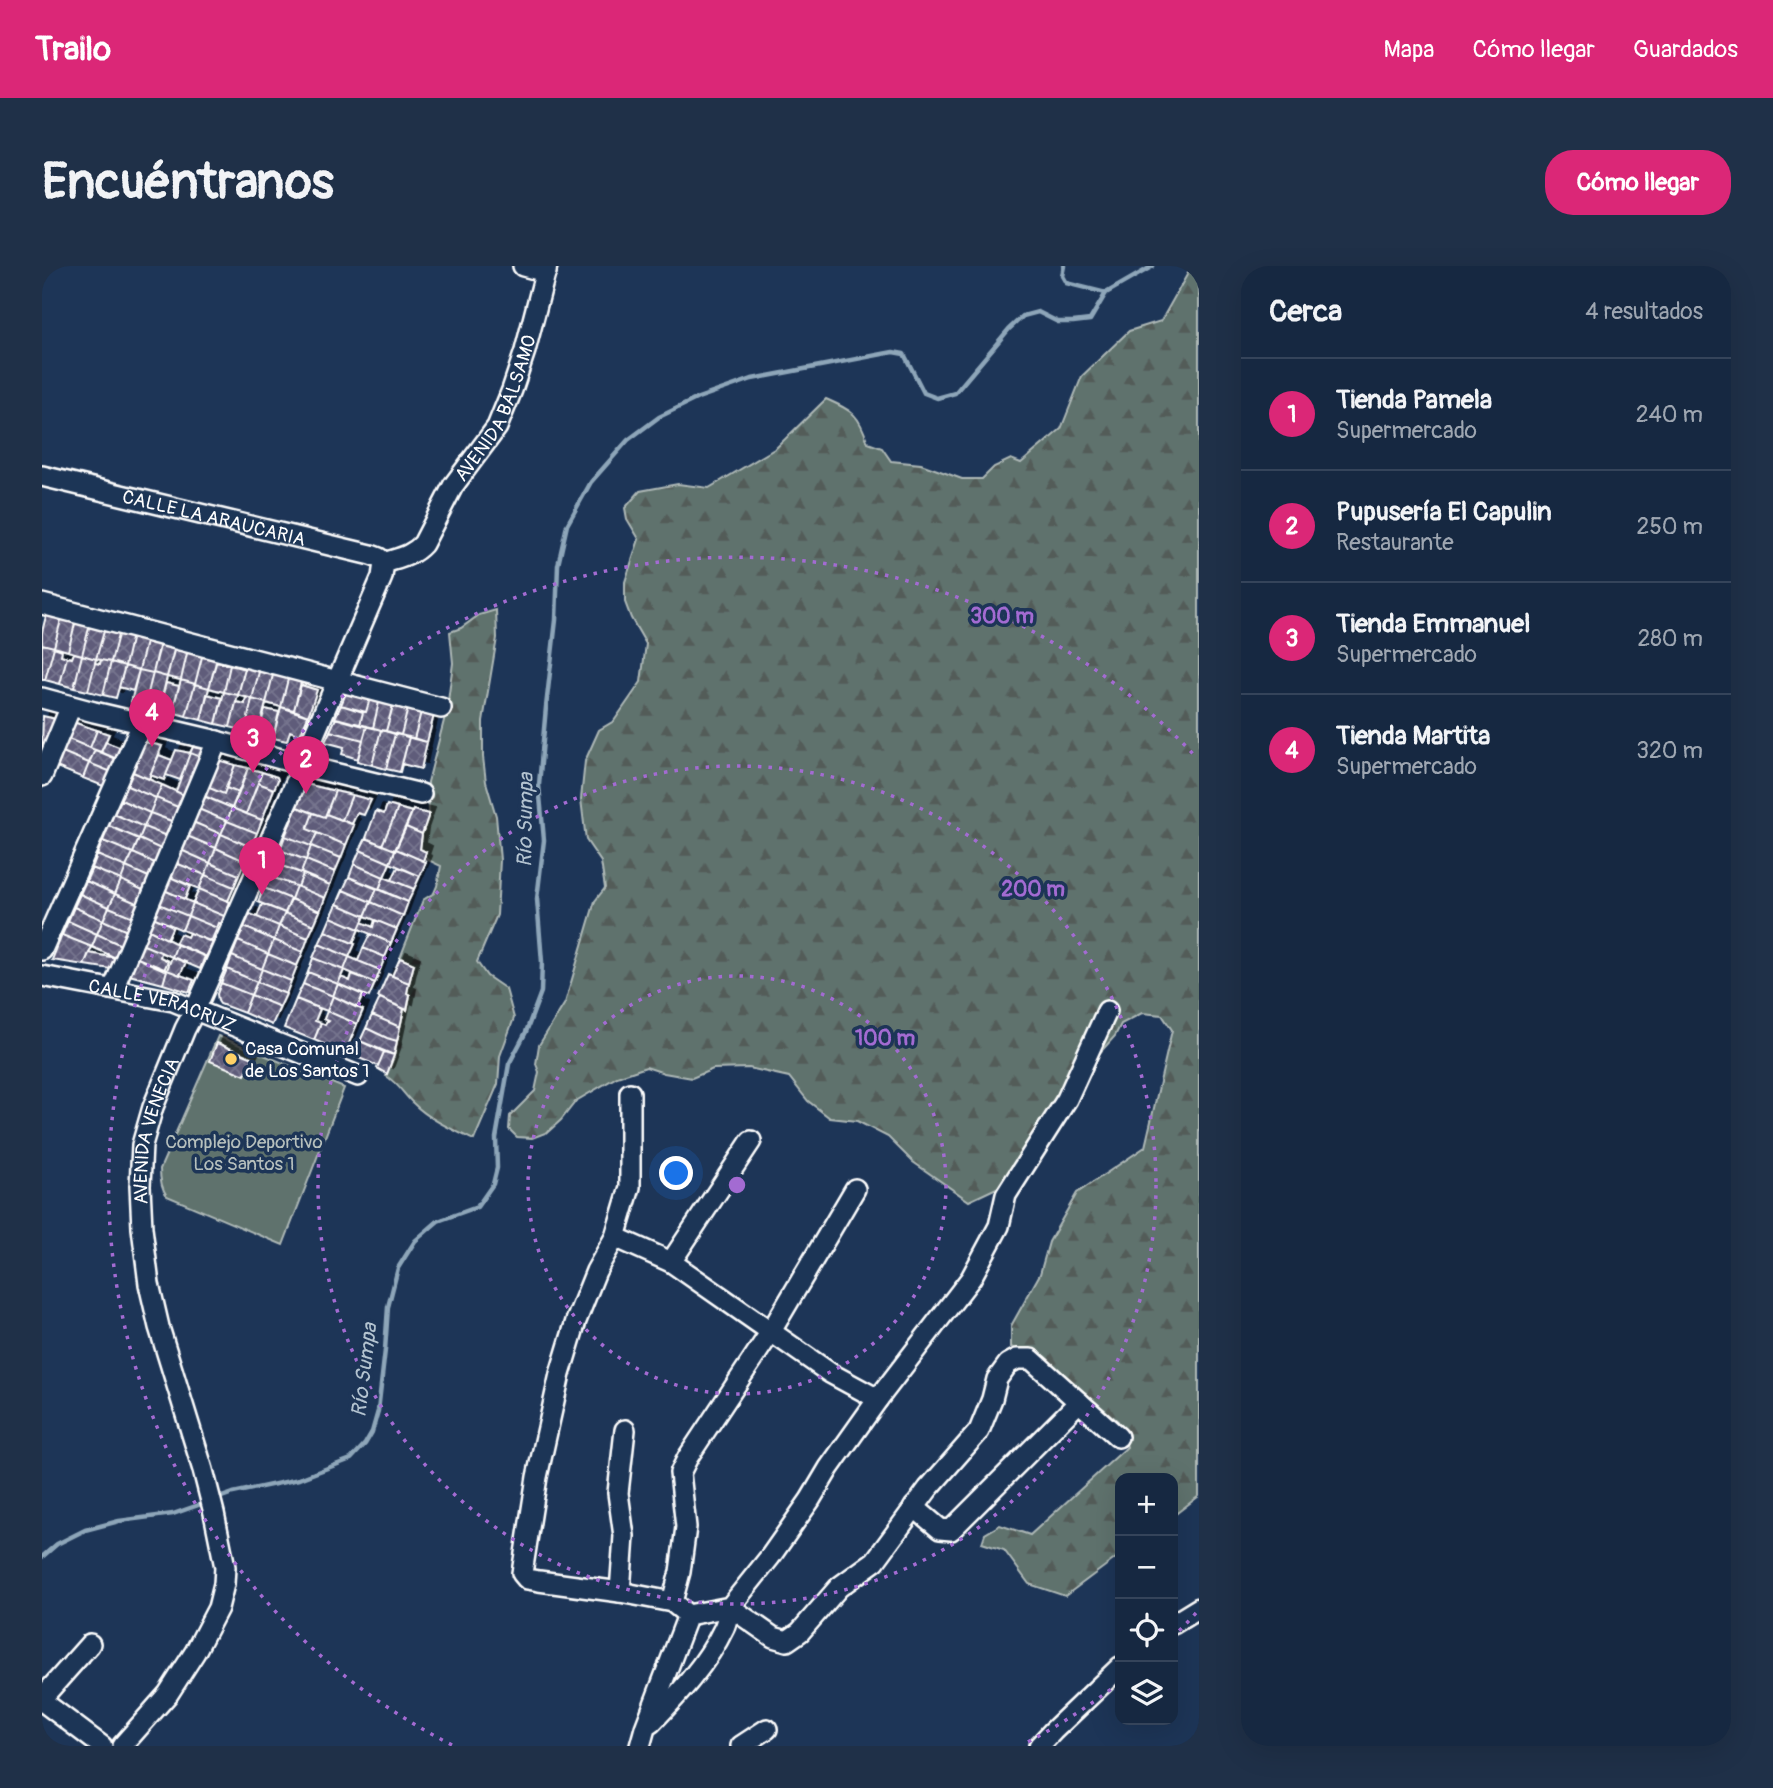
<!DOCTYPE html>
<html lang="es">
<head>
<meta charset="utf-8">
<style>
	:root { --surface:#162841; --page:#1f3048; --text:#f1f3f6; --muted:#9ea6b1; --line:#35445a; --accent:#db2777 }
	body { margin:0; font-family:Pangolin,sans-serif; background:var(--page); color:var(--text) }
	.controls { position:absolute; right:21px; bottom:21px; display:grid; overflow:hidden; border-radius:14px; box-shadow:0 7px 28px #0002 }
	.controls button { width:63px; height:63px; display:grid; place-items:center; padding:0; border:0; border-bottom:2px solid var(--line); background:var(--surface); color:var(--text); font:35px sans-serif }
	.you { position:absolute; left:635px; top:908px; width:24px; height:24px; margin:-18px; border:5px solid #fff; border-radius:50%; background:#1a73e8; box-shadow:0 0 0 10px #1a73e833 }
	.badge { display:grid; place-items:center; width:46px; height:46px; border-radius:50%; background:var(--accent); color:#fff; font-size:23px; font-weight:700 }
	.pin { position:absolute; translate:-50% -58px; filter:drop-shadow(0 2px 4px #0008) }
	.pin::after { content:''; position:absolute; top:37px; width:24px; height:21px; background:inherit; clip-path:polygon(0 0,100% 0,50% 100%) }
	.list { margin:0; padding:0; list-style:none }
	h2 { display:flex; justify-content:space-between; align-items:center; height:91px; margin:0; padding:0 28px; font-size:30px }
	h2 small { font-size:23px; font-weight:400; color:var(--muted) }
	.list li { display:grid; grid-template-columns:46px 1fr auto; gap:21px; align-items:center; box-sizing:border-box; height:112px; padding:0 28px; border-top:2px solid var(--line) }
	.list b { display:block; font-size:26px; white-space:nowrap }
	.list p { margin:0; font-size:23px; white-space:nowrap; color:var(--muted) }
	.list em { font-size:23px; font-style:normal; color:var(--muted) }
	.icon { flex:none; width:38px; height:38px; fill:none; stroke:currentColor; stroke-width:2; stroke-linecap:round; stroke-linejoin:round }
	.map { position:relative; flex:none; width:1157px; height:1480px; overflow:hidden; border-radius:28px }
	header { display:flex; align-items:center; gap:42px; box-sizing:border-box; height:98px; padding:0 35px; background:var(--accent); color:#fff }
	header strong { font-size:33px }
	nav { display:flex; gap:38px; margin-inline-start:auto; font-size:24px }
	.intro { display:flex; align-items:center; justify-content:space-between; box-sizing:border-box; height:168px; padding:0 42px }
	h1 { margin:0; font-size:49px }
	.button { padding:18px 32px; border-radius:28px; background:var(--accent); color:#fff; font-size:24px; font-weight:700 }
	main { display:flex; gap:42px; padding:0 42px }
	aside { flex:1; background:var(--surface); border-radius:28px; box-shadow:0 7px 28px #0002 }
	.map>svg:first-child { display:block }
	.green { fill:#5e726d; stroke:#aeb8b6; stroke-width:2 }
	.forest { fill:url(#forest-firs); stroke:#aeb8b6; stroke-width:2 }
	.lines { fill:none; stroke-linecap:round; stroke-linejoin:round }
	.stream { stroke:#8ea6b9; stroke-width:4.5 }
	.building { fill:url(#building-cross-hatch); stroke:#fff; stroke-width:2; filter:url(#shadow) }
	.minor-casing { stroke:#fff; stroke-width:24 }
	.minor { stroke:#1d3557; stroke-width:19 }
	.ring { fill:none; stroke:#a36bd2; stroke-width:3.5; stroke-dasharray:3.5 7 }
	.poi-dot { fill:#ffd166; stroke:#1d3557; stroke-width:2.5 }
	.labels { text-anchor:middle; stroke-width:7; stroke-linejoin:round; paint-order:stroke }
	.street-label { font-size:19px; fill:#fff; stroke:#1d3557 }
	.poi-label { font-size:19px; fill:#fff; stroke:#1d3557; text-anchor:start }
	.park-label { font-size:19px; fill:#b7c0bd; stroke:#1d3557 }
	.water-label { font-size:21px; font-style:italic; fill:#b3c3d0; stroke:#1d3557 }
	.centre { fill:#a36bd2; stroke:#1d3557; stroke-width:3.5 }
	.ring-label { font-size:21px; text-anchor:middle; font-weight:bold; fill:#a36bd2; stroke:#1d3557; stroke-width:7; stroke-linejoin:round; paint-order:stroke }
</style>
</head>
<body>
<header>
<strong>Trailo</strong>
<nav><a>Mapa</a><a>Cómo llegar</a><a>Guardados</a></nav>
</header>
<div class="intro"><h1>Encuéntranos</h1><a class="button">Cómo llegar</a></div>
<main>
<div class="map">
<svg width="1157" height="1480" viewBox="0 0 1157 1480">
	<defs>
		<pattern id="forest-firs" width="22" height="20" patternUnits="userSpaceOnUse" patternTransform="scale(1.75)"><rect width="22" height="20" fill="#5e726d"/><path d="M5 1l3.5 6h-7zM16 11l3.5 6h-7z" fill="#535b59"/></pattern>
		<pattern id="building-cross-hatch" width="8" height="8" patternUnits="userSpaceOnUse" patternTransform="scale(1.75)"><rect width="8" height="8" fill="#5e5c7a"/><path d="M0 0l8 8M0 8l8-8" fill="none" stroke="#76748e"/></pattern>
		<filter id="shadow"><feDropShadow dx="6" dy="-6" stdDeviation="0" flood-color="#0009"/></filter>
	</defs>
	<rect width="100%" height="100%" fill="#1d3557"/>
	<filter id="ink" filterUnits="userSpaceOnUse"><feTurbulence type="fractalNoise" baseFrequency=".0143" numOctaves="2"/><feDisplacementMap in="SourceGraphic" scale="14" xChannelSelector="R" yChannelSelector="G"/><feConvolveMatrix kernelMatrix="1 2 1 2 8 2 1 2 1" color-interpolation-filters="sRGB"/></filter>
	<g filter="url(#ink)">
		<path class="green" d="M176 770 302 822 241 979 125 930C119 922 118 913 118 903Z"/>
		<path class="forest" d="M1150 0H1157V1230L1131 1250V1212H1078V1289L1023 1330 987 1318 962 1284 940 1277 943 1268 958 1259 988 1269 1085 1181 1076 1155 1008 1098 969 1081V1060L998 1008 1007 976 1035 927 1103 881 1130 764 1120 749 1100 747 1079 758 1073 770 1055 790 1020 820 1005 851 961 919 927 935 871 896 846 871 815 855 788 852 766 835 747 811 707 802 671 803 650 812 622 807 604 801 575 811 534 835 519 854 506 866 490 872 475 871 467 863 468 850 493 825 497 806 494 798 497 779 523 737 553 635 563 622 559 596 544 574 539 533 543 495 557 464 572 455 599 416 604 378 589 352 583 336V316L597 273 585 253 583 242 598 225 636 218 667 222 734 182 784 133C811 145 817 148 826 177L840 182 849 195 879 198 920 213H940L952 201 969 193 979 197 1019 163 1040 110 1087 65 1119 55Z
			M454 344 455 372 441 455V491L444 516 454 550 458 594 455 649 435 696 445 710 464 723 472 752 458 790 456 818 432 874C412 864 388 854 372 838 362 829 356 817 344 810L352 792 362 743H365L368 729 365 727 372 698 358 692 381 634 392 627 395 620 399 600 382 592 384 586 378 583 380 568 387 548 386 516 405 443 411 397 408 366 419 362 437 349Z"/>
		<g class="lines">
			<path class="stream" d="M1022 0 1020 10 1024 17 1064 27
				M174 1233 191 1227 257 1213 309 1193 323 1178 330 1166 336 1145 343 1084 346 1041 356 1002 373 975 396 955 435 941 451 918 455 902 454 872 467 798 484 766 499 726 500 696 495 633 502 574 497 519 504 441 514 354 516 299 525 259 549 216 586 174 617 151 656 132 710 113 851 86 862 88 882 127 895 132 913 127 967 63 981 50 996 46 1016 56H1031L1048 54 1064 27 1111 0
				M0 1291 15 1278 43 1264 77 1255 131 1248 165 1236"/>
		</g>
		<path class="building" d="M5 346 20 350 12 381 0 378V366Z
			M20 350 34 354 26 385 12 381Z
			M34 354 48 358 40 389 26 385Z
			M48 358 63 362 54 393 40 389Z
			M63 362 77 365 69 396 54 393Z
			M77 365 90 369 83 400 69 396Z
			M90 369 105 372 97 404 83 400Z
			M105 372 119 376 111 407 97 404Z
			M118 377 133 381 125 411 111 407Z
			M0 378 12 381 3 414H0Z
			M133 380 146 383 139 414 125 411Z
			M12 381 20 384 19 389 25 391 18 418 3 414Z
			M146 383 161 387 153 418 139 414Z
			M32 387 40 389 32 422 18 418 25 391 30 392Z
			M161 387 176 390 167 422 153 418Z
			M40 389 54 393 46 425 32 422Z
			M59 394 69 396 61 429 46 425 53 397 58 398Z
			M69 396 83 400 74 432 61 429Z
			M174 396 188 399 182 426 167 422Z
			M204 398 218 402 210 433 196 429Z
			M188 399 203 403 196 429 182 426Z
			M83 400 97 404 91 425 77 421Z
			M218 402 232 405 224 437 210 433Z
			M97 404 111 407 103 439 89 436Z
			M232 405 247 409 239 441 224 437Z
			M111 407 125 411 117 443 103 439Z
			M247 409 260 412 252 444 239 441Z
			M139 414 153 418 144 450 130 446Z
			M124 417 137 420 130 446 117 443Z
			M153 418 167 422 159 454 144 450Z
			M259 419 275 424 266 450 252 444Z
			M182 426 196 429 188 461 174 458Z
			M304 427 329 429 324 446 299 439Z
			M165 428 180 432 174 458 159 454Z
			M329 429 333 430 331 434 337 436 331 462 318 459 321 446H324Z
			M204 431 210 433 203 465 188 461 194 436 203 438Z
			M338 432 345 434 344 438 351 440 344 465 331 462Z
			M210 433 224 437 216 468 203 465Z
			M352 435 367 438 359 469 344 465Z
			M367 438 380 442 372 473 359 469Z
			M299 439 321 446 318 459 293 452Z
			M239 441 266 450 258 469 248 465 245 475 231 472Z
			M380 442 393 445 385 476 372 473Z
			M223 443 237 446 231 472 216 468Z
			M1 450 18 454 6 484 0 481Z
			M294 452 325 460 321 474 288 465Z
			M31 456 55 464 48 482 24 472Z
			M325 460 339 464 330 499 315 495Z
			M55 464 67 468 59 486 48 482Z
			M339 464 353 468 344 503 330 499Z
			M288 465 321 474 316 493 300 488 302 481 283 476Z
			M353 468 367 471 358 506 344 503Z
			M367 471 385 476 379 503 360 498Z
			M24 472 53 484 47 497 18 485Z
			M64 476 82 483 77 494 59 486Z
			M103 476 120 480 107 513 91 506Z
			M151 481 164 484 161 492 148 487Z
			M53 484 77 494 72 507 47 497Z
			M134 484 148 487 138 514 124 509Z
			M18 485 47 497 41 512 12 500Z
			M148 487 164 493 148 520 145 519 141 529 134 525Z
			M117 489 130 494 122 514 108 509Z
			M176 494 193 499 182 528 165 521Z
			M47 497 72 507 66 522 41 512Z
			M193 499 206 502 197 527 184 522Z
			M206 502 220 506 204 548 190 542Z
			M91 506 120 519 114 532 85 520Z
			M220 506 235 511 236 514 232 523 216 517Z
			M216 517 232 523 220 554 204 548Z
			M264 518 293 525 283 551 255 541Z
			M83 519 114 532 108 547 77 533Z
			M120 519 142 529 138 542 114 532Z
			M165 521 182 528 184 522 197 527 190 542 162 530Z
			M293 525 310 529 300 554 284 548Z
			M159 529 190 542 185 555 154 542Z
			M310 529 329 534 322 549 315 547 310 558 300 554Z
			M114 532 141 543 134 557 108 547Z
			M79 534 108 547 102 561 72 548Z
			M345 539 356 542 340 579 324 572 334 545 342 548Z
			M255 541 271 547 265 563 275 567 269 580 243 570Z
			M154 542 185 555 179 568 148 555Z
			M190 542 220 554 215 567 185 555Z
			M356 542 370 546 353 584 340 579Z
			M371 544 387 548 380 568 364 561Z
			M108 547 133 556 127 571 102 561Z
			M271 547 283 551 284 548 312 559 304 579 265 563Z
			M72 548 102 561 97 573 67 560Z
			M185 555 215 567 209 581 179 568Z
			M151 556 179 568 174 582 145 570Z
			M67 560 97 573 91 587 61 575Z
			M102 561 127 571 121 584 97 573Z
			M364 561 380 568 378 583 384 586 381 595 354 583Z
			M275 567 304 579 299 592 269 580Z
			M179 568 209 581 203 595 174 582Z
			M145 570 174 582 168 597 139 584Z
			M243 570 269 580 264 594 238 584Z
			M324 572 353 584 348 597 318 584Z
			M97 573 121 584 115 598 91 587Z
			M61 575 91 587 84 601 55 589Z
			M269 580 299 592 293 606 264 594Z
			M174 582 203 595 197 609 168 597Z
			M354 583 384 596 378 610 348 597Z
			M139 584 168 597 163 609 134 597Z
			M238 584 264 594 259 607 232 597Z
			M318 584 348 597 342 611 312 598Z
			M91 587 115 598 109 612 84 601Z
			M55 589 84 601 79 614 50 602Z
			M264 594 293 606 288 619 259 607Z
			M134 597 163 609 157 623 128 611Z
			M168 597 197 609 192 621 163 609Z
			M232 597 261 608 256 621 227 610Z
			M312 598 342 611 337 623 307 611Z
			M84 601 109 612 103 625 79 614Z
			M356 601 378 610 372 623 350 614Z
			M50 602 79 614 73 628 44 615Z
			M261 608 288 619 283 632 256 621Z
			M163 609 192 621 186 635 157 623Z
			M227 610 254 620 249 633 222 622Z
			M128 611 148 620 143 633 122 624Z
			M307 611 335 623 329 636 301 624Z
			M342 611 372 623 366 636 337 623Z
			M79 614 103 625 97 638 73 628Z
			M44 615 73 628 67 641 38 628Z
			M254 620 283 632 278 645 249 633Z
			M222 622 249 633 243 647 216 636Z
			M157 623 188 636 182 650 151 637Z
			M335 623 366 636 361 650 329 636Z
			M122 624 151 637 146 650 117 638Z
			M301 624 329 636 323 650 295 638Z
			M38 628 67 641 61 654 32 641Z
			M73 628 97 638 91 651 67 641Z
			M249 633 278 645 272 659 243 647Z
			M329 636 361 650 355 663 323 650Z
			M151 637 182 650 179 658 177 657 175 662 146 650Z
			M117 638 146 650 140 664 111 651Z
			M220 638 243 647 237 660 215 651Z
			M295 638 323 650 317 663 289 651Z
			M32 641 61 654 55 668 26 655Z
			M67 641 91 651 85 665 61 654Z
			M243 647 272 659 266 672 237 660Z
			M208 648 237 660 232 674 202 661Z
			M146 650 175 662 169 676 140 664Z
			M111 651 131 660 125 673 105 663Z
			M289 651 317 663 311 677 283 665Z
			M61 654 85 665 79 679 55 668Z
			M333 654 355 663 349 677 317 663 320 656 331 661Z
			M26 655 55 668 50 681 20 669Z
			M237 660 266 672 261 686 232 674Z
			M202 661 232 674 226 688 196 675Z
			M105 663 135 678 130 691 99 678Z
			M283 665 313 678 307 691 277 678Z
			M147 667 171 676 164 691 133 678 138 668 145 671Z
			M55 668 79 679 74 692 50 681Z
			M328 668 349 677 343 691 321 682Z
			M20 669 50 681 42 699 10 694Z
			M232 674 261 686 255 700 226 688Z
			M196 675 226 688 220 703 190 690Z
			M99 678 119 686 118 691 126 695 122 704 93 691Z
			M135 678 163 690 158 703 130 691Z
			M277 678 307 691 302 704 271 692Z
			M321 682 343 691 338 704 316 695Z
			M47 687 74 692 69 703 42 699Z
			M226 688 255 700 249 715 220 703Z
			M190 690 220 703 215 716 185 703Z
			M93 691 125 704 121 718 87 709Z
			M130 691 144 696 138 709 125 704Z
			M307 691 338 704 333 717 302 704Z
			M271 692 302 704 296 718 266 706Z
			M358 692 372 698 367 717 350 710Z
			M185 703 215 716 209 729 179 717Z
			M220 703 249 715 244 728 215 716Z
			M125 704 152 714 147 726 121 718Z
			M266 706 296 718 291 730 261 718Z
			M310 708 333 717 327 731 296 718 299 711 308 715Z
			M346 708 367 717 365 727 368 729 365 744 336 731Z
			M215 716 244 728 238 741 209 729Z
			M179 717 209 729 202 747 178 738 176 735 175 728Z
			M261 718 291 730 285 745 254 733Z
			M296 718 321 729 315 742 291 730Z
			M209 729 238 741 230 759 202 747Z
			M291 730 321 744 315 758 285 745Z
			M338 732 362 743 358 761 330 749Z
			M254 733 278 743 273 755 279 757 272 774 242 762Z
			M285 745 315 758 303 787 272 774 279 757 283 759 285 756H286L287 755 282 753Z
			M330 749 358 761 355 775 345 772 324 762Z
			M324 762 345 772 355 775 352 789 318 775Z
			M318 775 342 786 336 800 312 790Z
			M175 777 211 792 203 809 168 795Z
			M342 786 352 789 345 808 335 802Z"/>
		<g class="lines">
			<defs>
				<g id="minor">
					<path d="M481 0 504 6"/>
					<path id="s1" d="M0 210 329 289 337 292 342 297"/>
					<path d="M0 338 399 442"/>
					<path d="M0 432 52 446 167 473 275 503 379 528"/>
					<path d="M0 510 29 440"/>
					<path d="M0 684 100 458"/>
					<path id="s2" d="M0 710 131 735 316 810"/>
					<path d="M71 723 175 475"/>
					<path d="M588 827V921L573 971 554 1005 534 1055 518 1108 495 1211 480 1307 485 1313 497 1315 578 1326 630 1336 646 1349"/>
					<path d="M573 971 629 996 788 1107 836 1133"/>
					<path d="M629 996 709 875"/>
					<path d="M872 1241 898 1263 909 1264 1037 1136"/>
					<path d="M578 1326 582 1270 576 1227 583 1164"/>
					<path d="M630 1336 638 1306 644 1261 638 1207 646 1191 728 1067 813 923"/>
					<path d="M1131 1358 1157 1342"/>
					<path d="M0 1432 48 1378"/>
					<path d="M0 1435 60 1480"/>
					<path d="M609 1457C636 1429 665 1398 682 1362 685 1356 686 1348 688 1341L731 1371 745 1375 758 1366 797 1321 833 1295 886 1223 937 1165 950 1133 955 1113 966 1098 975 1093H989L1076 1171"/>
					<path id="s3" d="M80 1480 126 1428 153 1386 176 1342 182 1318 183 1301 172 1247 161 1204 117 1061 107 1018 100 962 98 920 100 879 111 841 143 763 153 744 254 516 268 478 340 311 342 297C357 292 370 290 381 278L411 220 455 161 470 124 483 85 505 0"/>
					<path d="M598 1480 603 1462 646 1349 688 1341 728 1291 768 1234 787 1202 836 1133 929 1012 957 960 964 929 1025 833 1065 745"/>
					<path d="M699 1480 725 1463"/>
					<path d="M997 1480 1011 1465 1078 1401"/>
				</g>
			</defs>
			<use href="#minor" class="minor-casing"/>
			<use href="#minor" class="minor"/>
		</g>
	</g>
	<g class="ring">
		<circle cx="695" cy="919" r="209"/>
		<circle cx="695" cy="919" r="419"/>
		<path d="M1154 1347A628 628 0 0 1 1131 1371M1077 1417A628 628 0 0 1 980 1479M410 1479A628 628 0 1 1 1154 491"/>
	</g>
	<circle class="poi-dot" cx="189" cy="793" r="7"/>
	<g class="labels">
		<g class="street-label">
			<text dy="7" stroke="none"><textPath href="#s3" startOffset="1474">AVENIDA BÁLSAMO</textPath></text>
			<text dy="7" stroke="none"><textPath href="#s1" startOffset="177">CALLE LA ARAUCARIA</textPath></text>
			<text dy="7" stroke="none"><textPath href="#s2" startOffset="124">CALLE VERACRUZ</textPath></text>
			<text dy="7" stroke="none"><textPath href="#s3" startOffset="660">AVENIDA VENECIA</textPath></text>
		</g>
		<g class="poi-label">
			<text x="203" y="789">Casa Comunal<tspan x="203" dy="22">de Los Santos 1</tspan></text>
		</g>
		<g class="park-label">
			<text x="202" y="882">Complejo Deportivo<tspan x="202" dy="22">Los Santos 1</tspan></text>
		</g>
		<g class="water-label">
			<text transform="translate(483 554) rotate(-89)" y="7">Río Sumpa</text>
			<text transform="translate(322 1104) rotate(-83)" y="7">Río Sumpa</text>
		</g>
	</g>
	<circle cx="695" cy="919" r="10" class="centre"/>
	<g class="ring-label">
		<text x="960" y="357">300 m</text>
		<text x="991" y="630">200 m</text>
		<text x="843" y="779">100 m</text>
	</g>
</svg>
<div class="controls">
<button>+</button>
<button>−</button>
<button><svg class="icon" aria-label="locate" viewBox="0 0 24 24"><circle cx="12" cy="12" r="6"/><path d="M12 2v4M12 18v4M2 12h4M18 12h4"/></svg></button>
<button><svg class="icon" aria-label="layers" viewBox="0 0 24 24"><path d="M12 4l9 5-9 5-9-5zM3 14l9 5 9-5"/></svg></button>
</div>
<div class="you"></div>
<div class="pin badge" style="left:220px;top:629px">1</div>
<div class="pin badge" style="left:264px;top:528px">2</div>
<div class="pin badge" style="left:211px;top:507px">3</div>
<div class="pin badge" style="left:110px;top:481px">4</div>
</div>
<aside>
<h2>Cerca<small>4 resultados</small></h2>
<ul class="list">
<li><span class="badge">1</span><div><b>Tienda Pamela</b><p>Supermercado</p></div><em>240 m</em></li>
<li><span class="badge">2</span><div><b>Pupusería El Capulin</b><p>Restaurante</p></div><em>250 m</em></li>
<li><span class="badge">3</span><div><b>Tienda Emmanuel</b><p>Supermercado</p></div><em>280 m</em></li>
<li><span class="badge">4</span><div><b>Tienda Martita</b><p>Supermercado</p></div><em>320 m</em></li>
</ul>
</aside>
</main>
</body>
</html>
